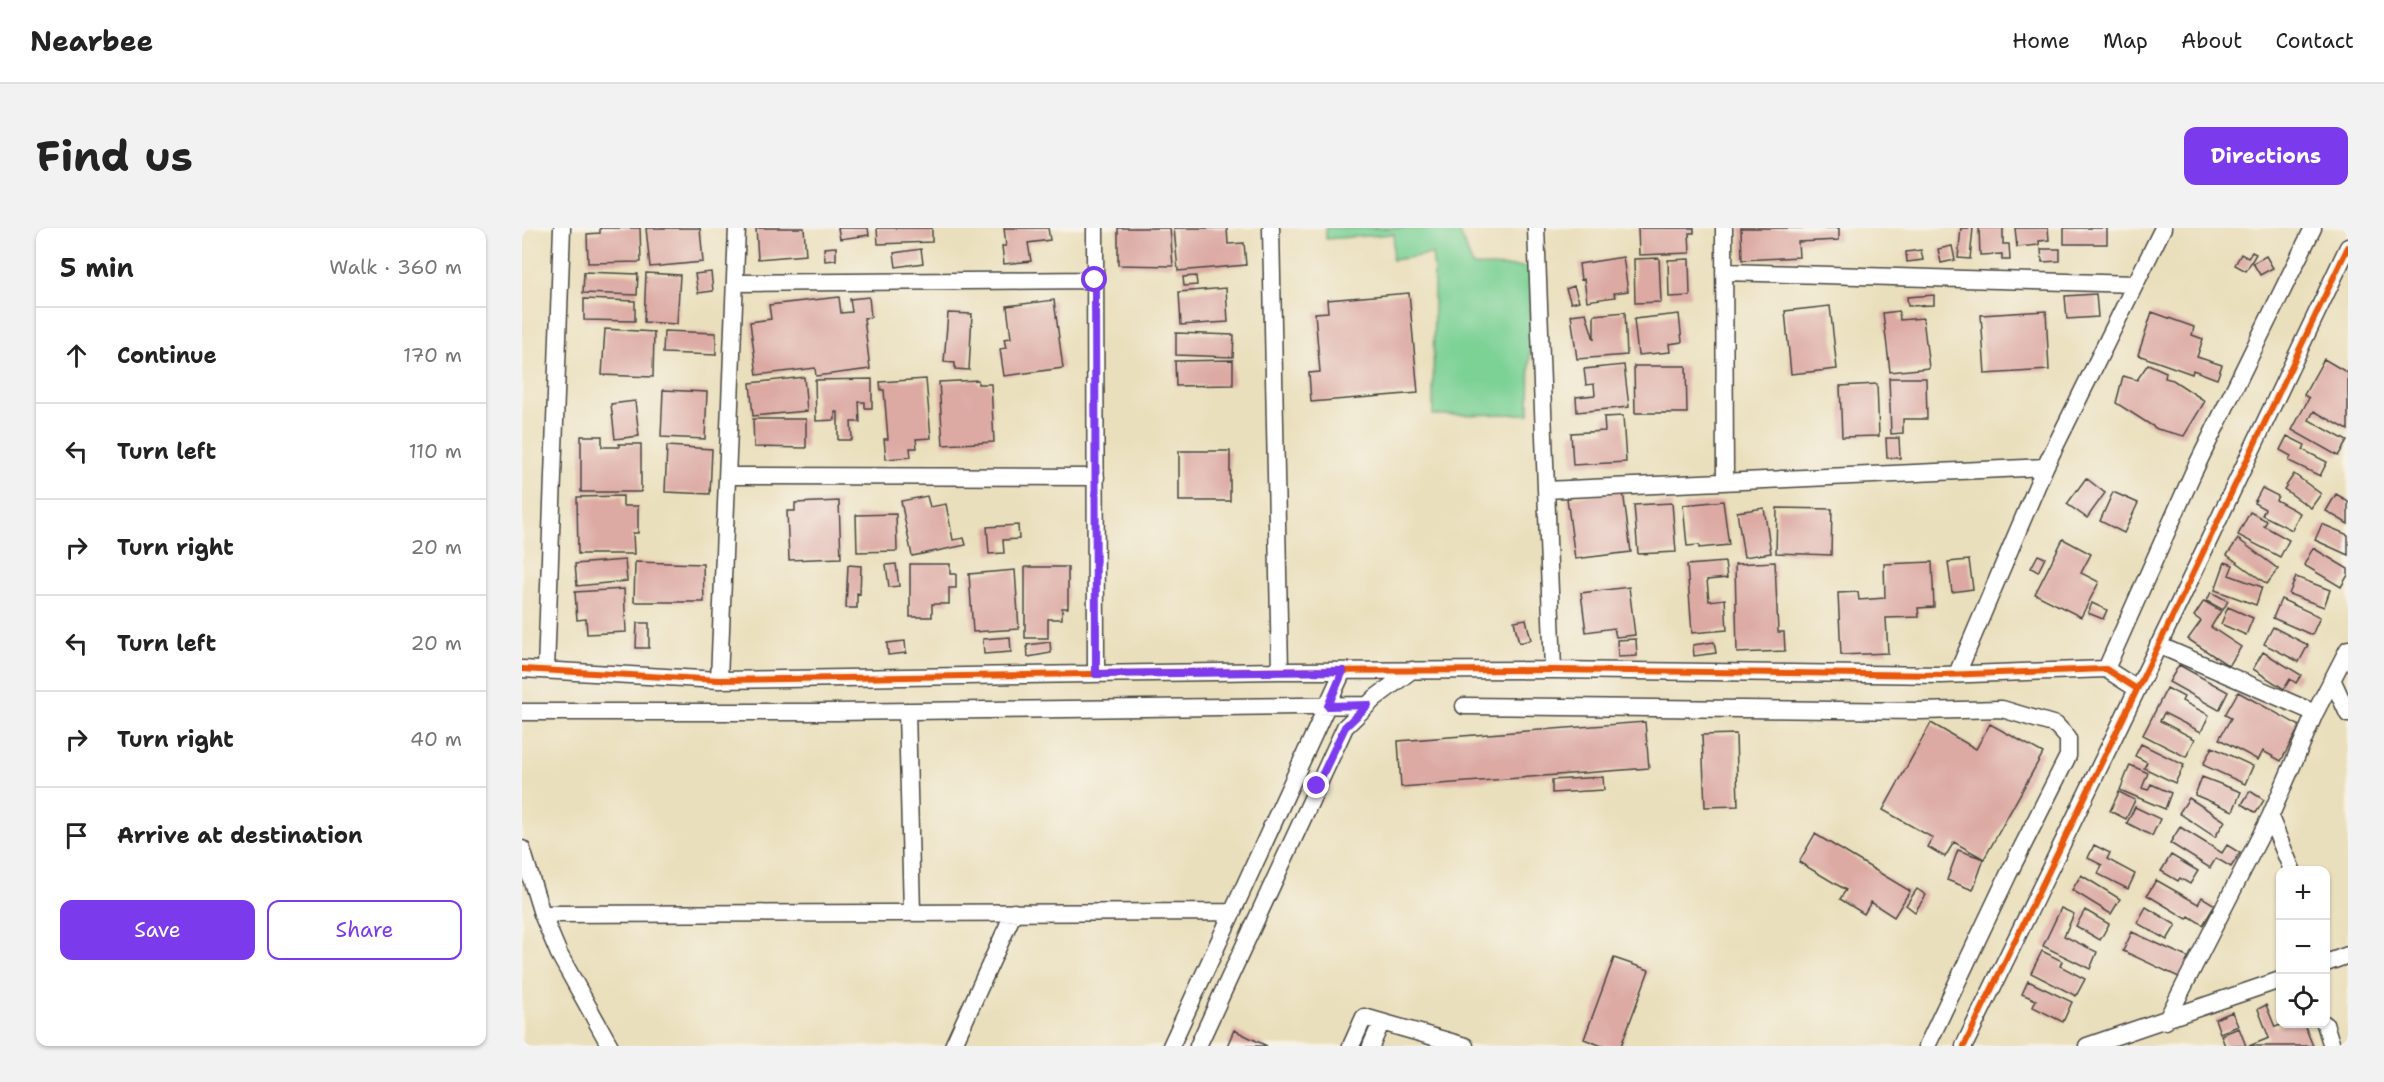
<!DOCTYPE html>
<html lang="en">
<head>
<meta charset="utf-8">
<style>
	:root { --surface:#fff; --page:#f2f2f2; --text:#222; --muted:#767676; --line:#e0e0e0; --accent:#7c3aed }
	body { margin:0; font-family:"Shantell Sans",sans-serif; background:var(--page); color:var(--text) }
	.controls { position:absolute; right:18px; bottom:18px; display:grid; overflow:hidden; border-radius:12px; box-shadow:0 2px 4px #0004 }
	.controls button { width:54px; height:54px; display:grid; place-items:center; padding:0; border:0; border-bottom:2px solid var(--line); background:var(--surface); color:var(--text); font:30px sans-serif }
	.stop { position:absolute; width:18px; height:18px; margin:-14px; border:4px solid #7c3aed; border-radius:50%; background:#fff }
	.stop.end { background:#7c3aed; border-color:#fff; box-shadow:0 2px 6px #0008 }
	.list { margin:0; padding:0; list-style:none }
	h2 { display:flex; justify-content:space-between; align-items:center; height:78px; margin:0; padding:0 24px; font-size:26px }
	h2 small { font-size:20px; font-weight:400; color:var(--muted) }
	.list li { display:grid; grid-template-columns:39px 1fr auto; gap:18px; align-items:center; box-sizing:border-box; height:96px; padding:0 24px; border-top:2px solid var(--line) }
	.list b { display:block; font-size:22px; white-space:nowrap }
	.list em { font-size:20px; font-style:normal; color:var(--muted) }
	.actions { display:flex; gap:12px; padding:18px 24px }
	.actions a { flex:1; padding:14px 0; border:2px solid var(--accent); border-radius:12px; text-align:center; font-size:21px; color:var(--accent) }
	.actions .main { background:var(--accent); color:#fff }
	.icon { flex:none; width:33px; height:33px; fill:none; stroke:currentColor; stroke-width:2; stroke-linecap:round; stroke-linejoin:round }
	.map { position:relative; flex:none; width:1826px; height:818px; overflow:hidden; border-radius:12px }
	header { display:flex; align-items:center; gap:36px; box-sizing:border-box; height:84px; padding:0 30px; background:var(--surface); border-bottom:2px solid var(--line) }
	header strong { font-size:28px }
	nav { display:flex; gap:33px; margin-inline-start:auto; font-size:21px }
	.intro { display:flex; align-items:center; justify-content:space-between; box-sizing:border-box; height:144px; padding:0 36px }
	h1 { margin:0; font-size:42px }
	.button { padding:15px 27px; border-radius:12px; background:var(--accent); color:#fff; font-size:21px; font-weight:700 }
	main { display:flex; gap:36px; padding:0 36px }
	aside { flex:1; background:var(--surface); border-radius:12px; box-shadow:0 2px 4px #0004 }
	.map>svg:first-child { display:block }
	.green { fill:#7bd195; stroke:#537e60; stroke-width:1.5 }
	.building { fill:#dca9a3 }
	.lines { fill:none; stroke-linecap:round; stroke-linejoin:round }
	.minor-casing { stroke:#484641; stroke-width:19 }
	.minor { stroke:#fff; stroke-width:16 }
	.cycleway-casing { stroke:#f7f3e8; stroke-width:10 }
	.cycleway { stroke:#e8590c; stroke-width:6 }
	.route { stroke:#7c3aed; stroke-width:8 }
</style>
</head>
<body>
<header>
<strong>Nearbee</strong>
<nav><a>Home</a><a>Map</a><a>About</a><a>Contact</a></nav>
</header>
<div class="intro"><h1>Find us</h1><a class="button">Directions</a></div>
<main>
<aside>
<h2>5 min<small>Walk · 360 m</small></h2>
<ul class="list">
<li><svg class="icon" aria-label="ahead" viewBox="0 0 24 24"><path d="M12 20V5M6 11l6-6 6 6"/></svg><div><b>Continue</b></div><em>170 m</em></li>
<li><svg class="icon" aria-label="left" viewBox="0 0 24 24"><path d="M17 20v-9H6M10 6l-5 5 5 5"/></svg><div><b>Turn left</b></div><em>110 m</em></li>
<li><svg class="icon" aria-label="right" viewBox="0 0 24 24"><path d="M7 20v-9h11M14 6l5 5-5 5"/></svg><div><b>Turn right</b></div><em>20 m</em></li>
<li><svg class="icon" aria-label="left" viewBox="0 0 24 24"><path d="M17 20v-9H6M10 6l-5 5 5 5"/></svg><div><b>Turn left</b></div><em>20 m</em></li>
<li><svg class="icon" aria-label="right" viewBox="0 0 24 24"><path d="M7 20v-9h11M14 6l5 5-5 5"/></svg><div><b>Turn right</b></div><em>40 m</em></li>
<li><svg class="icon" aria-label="arrive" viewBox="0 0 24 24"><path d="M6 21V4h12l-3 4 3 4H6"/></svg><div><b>Arrive at destination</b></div></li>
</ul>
<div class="actions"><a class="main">Save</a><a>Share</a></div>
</aside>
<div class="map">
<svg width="1826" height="818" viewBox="0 0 1826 818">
	<rect width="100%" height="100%" fill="#f7f3e8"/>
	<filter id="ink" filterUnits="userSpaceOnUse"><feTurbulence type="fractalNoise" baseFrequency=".0167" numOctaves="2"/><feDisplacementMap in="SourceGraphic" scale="12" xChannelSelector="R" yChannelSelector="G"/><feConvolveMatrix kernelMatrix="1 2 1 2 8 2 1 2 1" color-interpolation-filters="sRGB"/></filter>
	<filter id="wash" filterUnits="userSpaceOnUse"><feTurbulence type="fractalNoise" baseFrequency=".008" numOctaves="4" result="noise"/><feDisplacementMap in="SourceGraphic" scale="24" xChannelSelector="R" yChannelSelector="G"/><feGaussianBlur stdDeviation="1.35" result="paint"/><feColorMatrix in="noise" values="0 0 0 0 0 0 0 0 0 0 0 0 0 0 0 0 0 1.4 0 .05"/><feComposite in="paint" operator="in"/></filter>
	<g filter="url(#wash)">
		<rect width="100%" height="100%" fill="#eadfbc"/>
		<path class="green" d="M804 0H936L951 38 1009 39 1007 186 911 187 912 41 910 26 870 32 872 6 804 11Z"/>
		<g id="blocks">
			<path class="building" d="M78 0H118L119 34 66 35 65 6 78 5Z
				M124 0H178L181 34 128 39Z
				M234 0H282L284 27 236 31Z
				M316 0H346L347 7 318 11Z
				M355 0H410V14L356 16Z
				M482 0H526L528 12 506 15 509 33 482 36 480 18H484Z
				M596 0H648L651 38 596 37Z
				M652 0H705L706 16 722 15 724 37 656 43Z
				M1116 0H1172V5H1167L1168 25 1117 27Z
				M1219 0H1317V12L1276 14 1277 29 1220 32Z
				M1439 0H1451L1448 31 1436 30Z
				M1457 0H1481V16H1487L1488 32H1480V26L1458 27Z
				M1493 0H1526L1527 12 1517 13V17L1495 19Z
				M1542 0H1585V16H1542Z
				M1430 18 1433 32 1419 35 1416 21Z
				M314 19V32L303 33 302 20Z
				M399 21 401 35 374 39 372 25Z
				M1519 21H1538V33L1520 34Z
				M1399 22 1401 32 1385 34 1384 24Z
				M1730 24 1734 26 1724 43 1713 37 1719 26 1726 30Z
				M1744 28 1751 40 1738 47 1731 35Z
				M1101 29 1106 63 1092 65 1093 69 1065 73 1062 51 1059 52 1057 36Z
				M1137 30 1139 74 1113 75 1112 31Z
				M1167 31 1168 68 1147 69 1146 32Z
				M62 44 116 46 115 67 61 65Z
				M189 44 191 63 176 65 173 46Z
				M124 45 158 47 155 96 122 94Z
				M674 48 675 57 662 58 661 49Z
				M1052 58 1057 73 1049 75 1044 61Z
				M704 60 706 94 659 97 657 64Z
				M887 65 896 165 789 174 787 145 798 144 793 85 806 84 805 72Z
				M1574 66 1576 89 1545 91 1543 68Z
				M1412 67V77L1386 78 1385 69Z
				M317 69 319 85 330 84 328 71 347 69 349 89 342 90 348 141 294 148 293 140 235 147 228 94 249 91 247 77Z
				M62 71 113 73V93L62 92Z
				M532 72 541 140 482 148 478 121 484 120 482 111 489 110 485 78Z
				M1308 78 1315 141 1269 146 1263 83Z
				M1377 83 1378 92 1401 90 1407 140 1368 144 1361 85Z
				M1524 83 1527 142 1463 146 1459 87Z
				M1103 84 1105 127 1055 131 1049 87 1064 85 1072 112V87Z
				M1630 84 1672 99 1670 107 1681 111 1675 129 1700 137 1695 151 1671 142 1670 146 1616 127Z
				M426 85 450 86 447 142 433 141V135L422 134Z
				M1157 86 1160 114 1147 116 1148 124 1116 127 1112 91Z
				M83 101 132 104 131 149 80 147Z
				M142 103 194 105V127L141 125Z
				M654 105 712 107 711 129 654 127Z
				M1802 131 1826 145V202L1792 183 1787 192 1825 213 1816 228 1770 202 1787 170 1782 167Z
				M711 132V157L654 158 653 133Z
				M1626 136 1644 144 1643 150 1651 152 1683 173 1662 208 1635 201 1594 175 1601 148 1615 152Z
				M1102 137 1107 179 1055 184 1054 169 1073 167 1072 156 1064 157 1062 141Z
				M1112 138H1164L1165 185H1113Z
				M282 149 285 183 231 188 228 155Z
				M1367 150H1404L1405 191H1381V205L1369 206Z
				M350 151V180H343V174H337L338 194H329L330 212H316V184H313V192L294 193 293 152Z
				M404 151 409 210 394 211 395 220H388L389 229 364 231 362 211H366L362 162H359L358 154Z
				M456 152V156H469L472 214 421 217 417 154Z
				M1355 156 1357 208 1320 209 1318 158Z
				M141 162 185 164 183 211 139 209Z
				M113 173 117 208 93 211 89 176Z
				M1101 188 1104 234 1051 237 1049 205 1083 203 1082 189Z
				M231 191H284V220L232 219Z
				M59 208H80V219H97V216H119V264H59Z
				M1765 208 1783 217 1781 222 1805 234 1798 248 1767 233 1769 228 1758 222Z
				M1364 210H1377L1378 230H1365Z
				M145 218 190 221 188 266 143 264Z
				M657 223H708V273H657Z
				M1772 246 1799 266 1789 280 1762 261Z
				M1564 250 1583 265 1565 290 1545 276Z
				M1740 260 1756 268 1754 272 1778 285 1770 302 1740 287 1743 281 1732 275Z
				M1101 263 1109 324 1053 331 1045 270Z
				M1591 264 1616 275 1602 305 1578 293Z
				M1814 266 1826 273V296L1804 283Z
				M101 268V278H116V305H111L112 326H56L55 269Z
				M405 268 408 279 424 276 431 312 442 310 444 317 390 328 379 273Z
				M317 273 319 330 267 332 265 283H273V275Z
				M1201 273 1207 317 1177 320V317L1165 318 1161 277Z
				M1150 275 1154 324 1116 326 1112 277Z
				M1242 280 1249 325 1222 329 1215 284Z
				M1255 280 1310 281 1309 327 1254 325Z
				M1728 284 1745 293 1742 298 1767 312 1758 329 1716 307Z
				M374 286 375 323 335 324 334 287Z
				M1800 296 1826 307V327L1793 312Z
				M496 297 497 311 481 312 482 325 467 326 465 299Z
				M1541 311 1569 326 1559 345 1577 354 1559 389 1513 366Z
				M1716 311 1756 341 1745 356 1705 327Z
				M1791 320 1826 341V347L1819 359 1782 337Z
				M1516 327 1523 330 1516 344 1509 340Z
				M103 332 105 353 55 358 53 336Z
				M1447 332 1451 361 1430 364 1426 334Z
				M113 334 181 336 182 374H112Z
				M1203 334 1205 350 1185 352 1187 373 1203 371 1205 402 1170 405 1165 337Z
				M1253 334 1256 404H1262L1263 423 1215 425 1213 336Z
				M1410 334 1412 379 1396 380 1397 389 1364 390 1366 425 1319 427 1316 365 1336 364 1337 372 1363 370 1362 336Z
				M1703 334 1711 337 1707 347 1740 359 1734 377 1693 362Z
				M374 336 377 358 367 359 364 337Z
				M388 336H428V346H434V360H427V376H410V389H388Z
				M326 337 339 338 338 366 335 365V380H324Z
				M503 339H546V380H540V391H526V410H503Z
				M493 342 497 401 451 404 447 346Z
				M1774 349 1808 362 1802 379 1767 366Z
				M1107 359 1113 407 1094 409 1092 400 1064 404 1059 365Z
				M102 361 104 404 65 406 64 391 55 392 53 364Z
				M1689 364 1706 373 1701 382 1685 373Z
				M1759 371 1798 389 1790 407 1751 390Z
				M1682 373 1699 383 1689 399 1719 419 1707 438 1666 411 1679 393 1672 388Z
				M1570 375 1585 382 1581 391 1566 385Z
				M1706 379 1731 390 1724 407 1699 396Z
				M1004 391 1009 412 997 415 992 393Z
				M115 395H127V420H114Z
				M1751 399 1786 417 1777 434 1742 416Z
				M488 409 489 424 462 426 461 411Z
				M1114 411 1115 428 1096 429 1095 412Z
				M383 413 384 425 366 427 365 415Z
				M528 414 529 425 506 429 505 417Z
				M1192 414 1194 425 1172 428 1171 417Z
				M1741 424 1779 447 1774 455 1768 451 1762 461 1731 441Z
				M1657 437 1706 464 1697 482 1647 454Z
				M1645 460 1662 469 1660 473 1687 487 1679 504 1642 485 1638 493 1673 511 1664 529 1621 507Z
				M1716 464 1778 498 1759 533 1741 523 1736 532 1697 511 1709 490 1703 487Z
				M1123 494 1127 540 879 559 876 513Z
				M1409 495 1454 521 1468 496 1521 525 1462 631 1432 614 1423 629 1406 619 1411 610 1361 582Z
				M1214 506 1216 578 1183 579 1180 507Z
				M1619 516 1662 537 1653 555 1622 540 1625 534 1613 528Z
				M1690 519 1731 538 1723 556 1681 537Z
				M1608 537 1626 545 1620 560 1626 562 1629 556 1649 565 1643 581 1598 562Z
				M1081 549 1082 562 1030 565V552Z
				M1680 549 1719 564 1711 583 1673 567Z
				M1728 563 1742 572 1734 585 1720 576Z
				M1597 564 1613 572 1604 591 1588 583Z
				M1667 570 1703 593 1693 609 1657 585Z
				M1613 579 1638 591 1630 608 1605 595Z
				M1658 599 1700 625 1705 617 1718 625 1709 639 1694 630 1688 640 1648 615Z
				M1293 606 1388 663 1372 689 1349 674 1342 686 1318 671 1324 662 1277 634Z
				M1572 617 1588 625 1585 631 1613 646 1606 661 1576 646 1580 637 1566 630Z
				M1436 622 1462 631 1451 662 1425 652Z
				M1649 627 1676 643 1668 656 1658 650 1656 653 1639 643Z
				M1559 647 1598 671 1589 686 1550 662Z
				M1634 652 1676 676 1680 669 1693 677 1681 697 1667 688 1665 691 1625 667Z
				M1395 661 1404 667 1393 684 1384 677Z
				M1624 679 1654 697 1645 712 1615 695Z
				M1539 680 1552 686 1542 708 1575 724 1568 741 1521 718Z
				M1563 682 1587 696 1578 712 1554 698Z
				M1610 704 1667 730 1659 750 1601 723Z
				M1520 723 1540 733 1538 738 1563 751 1554 768 1509 745Z
				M1092 730 1127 742 1099 818H1080L1062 811Z
				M1506 753 1550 774 1541 794 1511 779 1514 772 1500 766Z
				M1744 777 1753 799 1762 796H1782L1791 818H1727L1747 810 1736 781Z
				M1710 784 1716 798 1698 805 1693 791Z
				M1717 800 1724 818H1703L1699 807Z
				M712 802 745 818H705Z"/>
		</g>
	</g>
	<g filter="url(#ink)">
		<use href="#blocks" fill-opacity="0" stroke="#484641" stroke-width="1.5"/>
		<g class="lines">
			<defs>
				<path id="minor" d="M573 0 574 446
					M749 0 758 443
					M1014 0 1031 442
					M1202 0 1203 254
					M1202 44 1613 56
					M213 55 573 52
					M205 248 574 249
					M1024 262 1523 239
					M1636 417 1793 485
					M0 441 197 452 758 443 1031 442 1420 447 1584 441 1615 461
					M1584 441 1671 245 1791 0
					M24 442 40 0
					M1435 446 1523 239 1641 0
					M1810 451 1826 486
					M197 452 215 0
					M942 478 1397 483 1480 481 1534 497 1546 510V528L1486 647 1405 818
					M385 483 390 685
					M0 484H314L846 477
					M1748 589 1770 642
					M0 621 20 686 37 726 88 818
					M20 686 711 684
					M1804 735 1826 727
					M1644 793 1748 589 1793 485 1826 421
					M1803 796 1810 818
					M431 818 492 684
					M649 818 821 443
					M676 818 823 499 853 470 890 442
					M829 818 842 789 943 818
					M849 818 859 795
					M1442 818 1658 373 1826 19
					M1565 818 1758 752"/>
			</defs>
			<use href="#minor" class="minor-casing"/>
			<use href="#minor" class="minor"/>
			<defs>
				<path id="cycleway" d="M0 441 197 452 758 443 1031 442 1420 447 1584 441 1615 461
					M1442 818 1658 373 1826 19"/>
			</defs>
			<use href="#cycleway" class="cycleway-casing"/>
			<use href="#cycleway" class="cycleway"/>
		</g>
	</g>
	<g class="lines" filter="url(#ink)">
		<path class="route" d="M573 52 574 446 821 443 806 478 846 477 823 499 795 558"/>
	</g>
</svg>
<div class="controls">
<button>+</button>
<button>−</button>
<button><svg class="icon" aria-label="locate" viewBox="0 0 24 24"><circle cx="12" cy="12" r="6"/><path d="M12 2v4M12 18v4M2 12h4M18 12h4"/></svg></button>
</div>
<div class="stop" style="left:573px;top:52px"></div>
<div class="stop end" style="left:795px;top:558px"></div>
</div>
</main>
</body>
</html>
